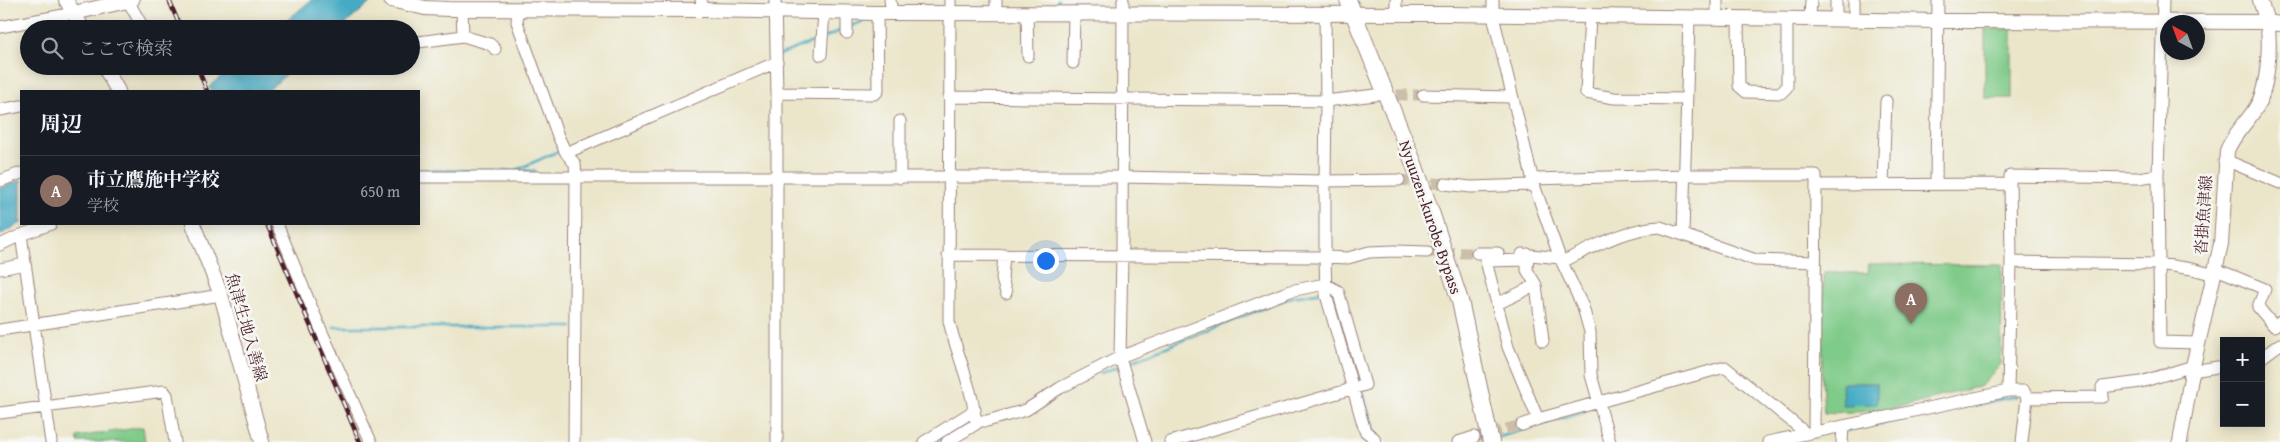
<!DOCTYPE html>
<html lang="ja">
<head>
<meta charset="utf-8">
<style>
	:root { --surface:#171b24; --page:#242831; --text:#f1f3f6; --muted:#9ea1a6; --line:#363941; --accent:#c8321e }
	body { margin:0; font-family:"Gentium Book Plus","Noto Serif JP",serif; background:var(--page); color:var(--text) }
	.controls { position:absolute; right:15px; bottom:15px; display:grid; overflow:hidden; border-radius:0px; box-shadow:0 2px 12px #0003 }
	.controls button { width:45px; height:45px; display:grid; place-items:center; padding:0; border:0; border-bottom:1px solid var(--line); background:var(--surface); color:var(--text); font:25px sans-serif }
	.compass { position:absolute; left:2160px; top:15px; width:45px; height:45px; border-radius:50%; background:var(--surface); box-shadow:0 2px 12px #0003; rotate:319deg }
	.you { position:absolute; left:1045px; top:260px; width:18px; height:18px; margin:-12px; border:4px solid #fff; border-radius:50%; background:#1a73e8; box-shadow:0 0 0 8px #1a73e833 }
	.badge { display:grid; place-items:center; width:32px; height:32px; border-radius:50%; background:var(--accent); color:#fff; font-size:16px; font-weight:700 }
	.pin { position:absolute; translate:-50% -41px; filter:drop-shadow(0 1px 2px #0008) }
	.pin::after { content:''; position:absolute; top:26px; width:18px; height:15px; background:inherit; clip-path:polygon(0 0,100% 0,50% 100%) }
	.list { margin:0; padding:0; list-style:none }
	h2 { display:flex; justify-content:space-between; align-items:center; height:65px; margin:0; padding:0 20px; font-size:21px }
	h2 small { font-size:16px; font-weight:400; color:var(--muted) }
	.list li { display:grid; grid-template-columns:32px 1fr auto; gap:15px; align-items:center; box-sizing:border-box; height:70px; padding:0 20px; border-top:1px solid var(--line) }
	.list b { display:block; font-size:19px; white-space:nowrap }
	.list p { margin:0; font-size:16px; white-space:nowrap; color:var(--muted) }
	.list em { font-size:16px; font-style:normal; color:var(--muted) }
	.icon { flex:none; width:28px; height:28px; fill:none; stroke:currentColor; stroke-width:2; stroke-linecap:round; stroke-linejoin:round }
	.map { position:relative; flex:none; width:2280px; height:442px; overflow:hidden }
	.search { position:absolute; background:var(--surface); box-shadow:0 2px 12px #0003; left:20px; top:20px; width:400px; height:55px; display:flex; align-items:center; gap:12px; box-sizing:border-box; padding:0 18px; border-radius:28px; color:var(--muted); font-size:19px }
	.panel { position:absolute; background:var(--surface); box-shadow:0 2px 12px #0003; left:20px; top:90px; width:400px; height:135px; border-radius:0px }
	.map>svg:first-child { display:block }
	.green { fill:#7fcb89; stroke:#64755a }
	.water { fill:#45abc4; stroke:#486578 }
	.lines { fill:none; stroke-linecap:round; stroke-linejoin:round }
	.stream { stroke:#45abc4; stroke-width:2.5 }
	.minor-tunnel { stroke:#cbbeaa; stroke-width:11; stroke-dasharray:11 5.5; stroke-linecap:butt }
	.minor-casing { stroke:#9a827a; stroke-width:13 }
	.major-casing { stroke:#9a827a; stroke-width:16 }
	.highway-casing { stroke:#9a827a; stroke-width:18 }
	.minor { stroke:#fff; stroke-width:11 }
	.major { stroke:#fff; stroke-width:14 }
	.highway { stroke:#fff; stroke-width:16 }
	.rail-casing { stroke:#4a1f2b; stroke-width:4.5 }
	.rail { stroke:#f6f6f2; stroke-width:2.5; stroke-dasharray:8; stroke-linecap:butt }
	.labels { text-anchor:middle; stroke-width:5; stroke-linejoin:round; paint-order:stroke }
	.street-label { font-size:16px; fill:#4a1f2b; stroke:#f6f6f2 }
</style>
</head>
<body>
<div class="map">
<svg width="2280" height="442" viewBox="0 0 2280 442">
	<rect width="100%" height="100%" fill="#f6f6f2"/>
	<filter id="ink" filterUnits="userSpaceOnUse"><feTurbulence type="fractalNoise" baseFrequency=".02" numOctaves="2"/><feDisplacementMap in="SourceGraphic" scale="10" xChannelSelector="R" yChannelSelector="G"/><feConvolveMatrix kernelMatrix="1 2 1 2 8 2 1 2 1" color-interpolation-filters="sRGB"/></filter>
	<filter id="wash" filterUnits="userSpaceOnUse"><feTurbulence type="fractalNoise" baseFrequency=".0096" numOctaves="4" result="noise"/><feDisplacementMap in="SourceGraphic" scale="20" xChannelSelector="R" yChannelSelector="G"/><feGaussianBlur stdDeviation="1.12" result="paint"/><feColorMatrix in="noise" values="0 0 0 0 0 0 0 0 0 0 0 0 0 0 0 0 0 1.4 0 .05"/><feComposite in="paint" operator="in"/></filter>
	<g filter="url(#wash)">
		<rect width="100%" height="100%" fill="#ebe6ca"/>
		<path class="green" d="M1985 29H2012V98H1985Z
			M1869 264 2002 265 2001 364 1981 386 1883 411 1824 413 1822 377 1824 273H1868Z
			M143 427 145 442H78L77 437Z"/>
		<path class="water" d="M311 0H364L370 3 340 29H277Z
			M233 66H296L267 91H211L209 87Z
			M21 180V223L0 235V188Z
			M1842 383H1877V404L1843 405Z"/>
		<g class="lines">
			<path class="stream" d="M1057 4 1058 0
				M851 26 866 20H874
				M826 37 844 29
				M779 55 818 40
				M419 170 514 171 561 150
				M514 171H535
				M1332 293 1348 347
				M334 327H572
				M1126 363 1292 297 1323 292
				M1101 373 1119 366
				M1361 388 1375 433
				M1846 431 2017 396
				M1496 438 1584 412
				M936 442 945 437"/>
		</g>
	</g>
	<g filter="url(#ink)">
		<g class="lines">
			<path class="minor-tunnel" d="M1380 95H1423
				M1399 180 1445 184
				M1427 252 1477 253
				M1474 437 1522 425"/>
			<defs>
				<path id="minor" d="M701 0 704 10
					M775 0 777 93V442
					M890 0 892 13
					M996 0V13
					M1123 0 1122 255 1120 357 1145 442
					M1493 0V16L1534 185 1560 258 1583 307 1590 332 1591 375 1610 442
					M1717 0V18
					M1836 0V19
					M2163 0 2158 175 2159 264 2192 269 2215 275
					M128 1 144 29
					M518 9 517 22 558 136 566 153
					M847 12V33
					M1027 13 1028 56
					M1325 14 1326 101 1375 95
					M1396 14V0
					M1590 16 1586 93 1614 98 1686 99
					M1738 18 1739 86 1746 92 1781 93 1787 87V19
					M1810 19 1811 0
					M1854 20V0
					M0 27 74 13
					M463 36 490 44 495 49
					M411 43 463 36 462 9
					M821 55 824 12
					M1073 63 1074 12
					M777 93 874 94 878 91 877 13
					M1423 95 1511 97
					M949 97 1326 101 1325 181 1399 180
					M0 110 21 106
					M2224 162H2230L2280 183
					M2158 175 2138 178 2010 176 2011 262 2159 264 2160 342 2198 343
					M419 177H1121L1325 181V257L1348 258 1369 252 1394 251 1427 252
					M900 178V121
					M1532 179 1685 175H1816V185L2010 184
					M0 181 21 173
					M1445 184 1471 187 1534 185
					M1883 184 1886 101
					M1936 184 1938 0
					M51 224 21 235 51 442
					M277 224 321 330 371 442
					M1683 234 1689 18
					M0 245 21 235
					M1477 253H1498
					M1522 254 1560 258
					M1528 254 1527 270 1536 285 1543 341
					M948 255 1325 257 1326 295 1365 431 1374 438 1375 442
					M1004 255 1002 279 1006 293
					M1527 260 1486 261 1508 347 1538 419 1725 367 1807 434
					M1562 262C1593 247 1625 229 1660 227L1756 260 1815 262
					M0 269 25 264
					M2216 269 2265 289 2258 307 2274 326 2280 322
					M1497 304 1536 285
					M0 330 221 295
					M2261 358 2280 344
					M2192 371 2224 366
					M2008 391H2024L2027 398 2103 397 2102 387 2141 382 2193 366
					M0 413 164 391 167 395 175 442
					M976 421H987L1026 410 1060 388 1120 357 1290 291 1325 284 1338 291 1365 385 1170 442
					M1522 425 1538 419
					M1814 432 1816 185
					M574 442 576 178 575 164 566 153 777 62
					M924 442 975 410
					M947 442 976 424C973 389 957 355 949 321L950 0
					M1458 442 1474 437
					M1768 442 2008 391 2011 262
					M1842 442 1843 427
					M2022 442 2027 398"/>
				<path id="major" d="M66 0 83 29
					M391 0 425 8 449 9 704 10 877 13 1451 14 1938 21 2267 22 2280 24
					M74 13 132 0
					M104 66 118 91
					M193 224 221 295 262 442
					M2180 442 2193 366 2221 244 2227 151C2233 134 2248 122 2257 106 2268 87 2271 44 2267 22 2265 15 2262 7 2260 0"/>
				<path id="highway" d="M1348 0 1414 164 1433 218 1460 301 1491 442"/>
			</defs>
			<use href="#minor" class="minor-casing"/>
			<use href="#major" class="major-casing"/>
			<use href="#highway" class="highway-casing"/>
			<use href="#minor" class="minor"/>
			<use href="#major" class="major"/>
			<use href="#highway" class="highway"/>
			<defs>
				<path id="rail" d="M169 0 181 29
					M197 66 207 91
					M267 224 360 442"/>
			</defs>
			<use href="#rail" class="rail-casing"/>
			<use href="#rail" class="rail"/>
		</g>
	</g>
	<g class="labels">
		<g class="street-label">
			<text transform="translate(2203 215) rotate(-86)" y="6">沓掛魚津線</text>
			<text transform="translate(1431 217) rotate(71)" y="6">Nyuuzen-kurobe Bypass</text>
			<text transform="translate(247 327) rotate(74)" y="6">魚津生地入善線</text>
		</g>
	</g>
</svg>
<div class="controls">
<button>+</button>
<button>−</button>
</div>
<svg class="compass" viewBox="-18 -18 36 36"><path d="M0-13l5 13h-10z" fill="#e53935"/><path d="M0 13l5-13h-10z" fill="#9ea1a6"/></svg>
<div class="you"></div>
<div class="pin badge" style="left:1911px;top:324px;background:#8d6e63">A</div>
<div class="search"><svg class="icon" aria-label="search" viewBox="0 0 24 24"><circle cx="10" cy="10" r="6"/><path d="M15 15l6 6"/></svg>ここで検索</div>
<section class="panel">
<h2>周辺<small></small></h2>
<ul class="list">
<li><span class="badge" style="background:#8d6e63">A</span><div><b>市立鷹施中学校</b><p>学校</p></div><em>650 m</em></li>
</ul>
</section>
</div>
</body>
</html>
